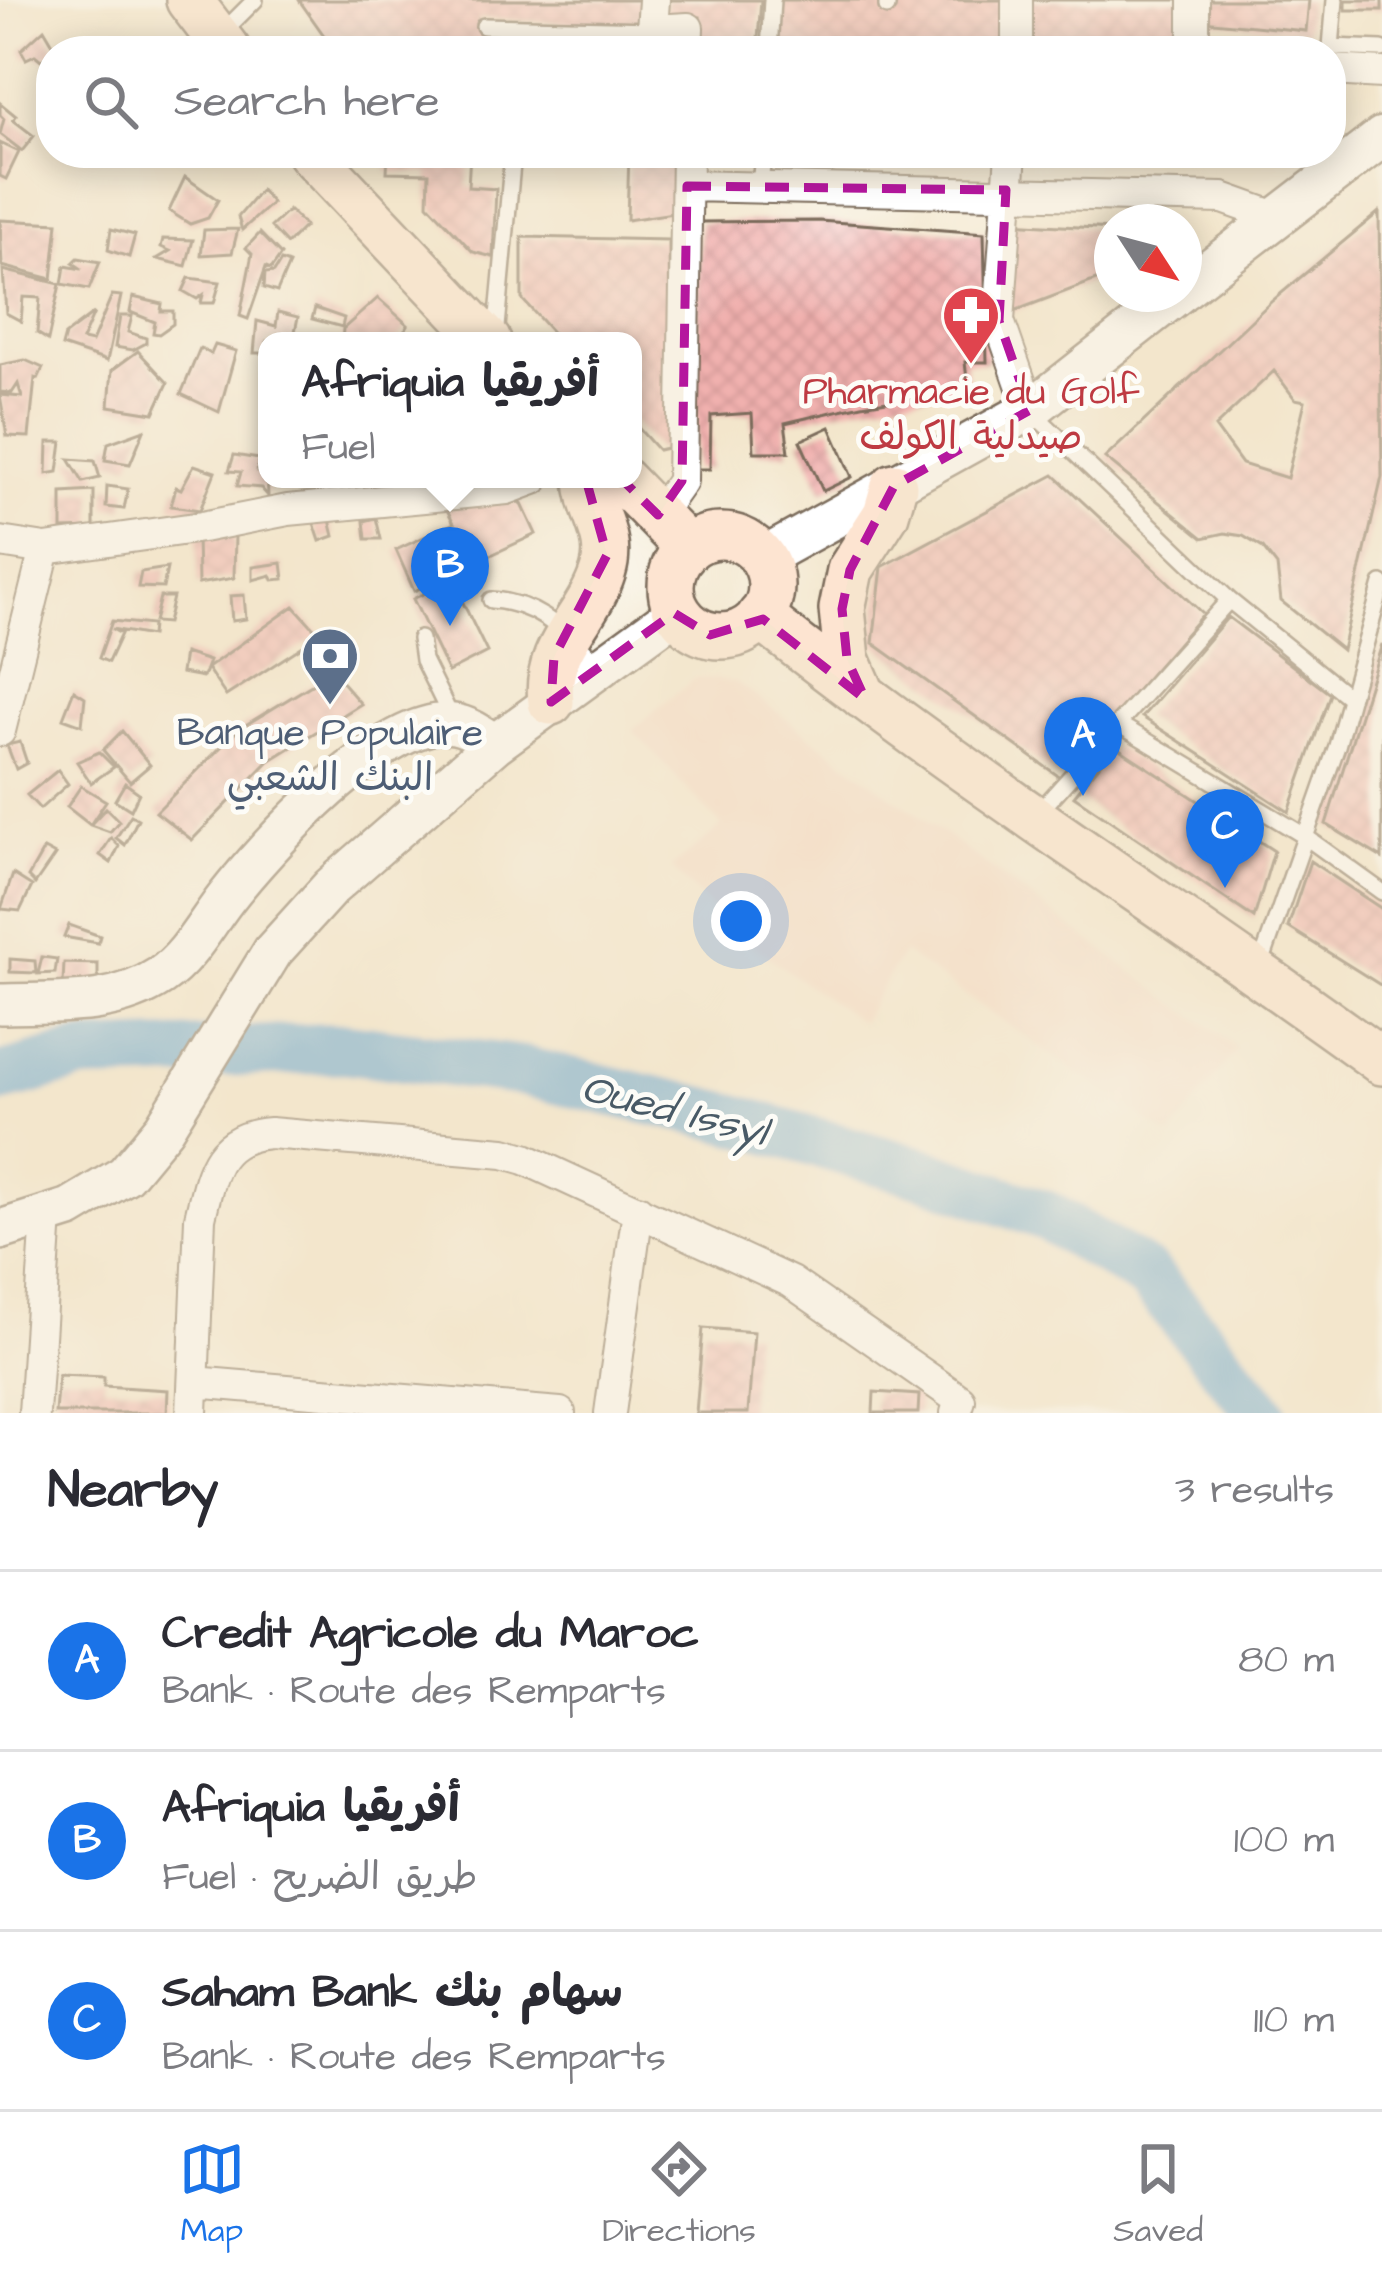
<!DOCTYPE html>
<html lang="en">
<head>
<meta charset="utf-8">
<style>
	:root { --surface:#fff; --page:#f2f2f3; --text:#2b2b33; --muted:#7c7c81; --line:#e1e1e2; --accent:#1a73e8 }
	body { margin:0; font-family:"Architects Daughter","Playpen Sans Arabic",sans-serif; background:var(--page); color:var(--text) }
	.compass { position:absolute; left:1094px; top:204px; width:108px; height:108px; border-radius:50%; background:var(--surface); box-shadow:0 6px 30px #0003; rotate:126deg }
	.you { position:absolute; left:741px; top:921px; width:42px; height:42px; margin:-30px; border:9px solid #fff; border-radius:50%; background:#1a73e8; box-shadow:0 0 0 18px #1a73e833 }
	.badge { display:grid; place-items:center; width:78px; height:78px; border-radius:50%; background:var(--accent); color:#fff; font-size:39px; font-weight:700 }
	.pin { position:absolute; translate:-50% -99px; filter:drop-shadow(0 3px 6px #0008) }
	.pin::after { content:''; position:absolute; top:63px; width:42px; height:36px; background:inherit; clip-path:polygon(0 0,100% 0,50% 100%) }
	.popup { position:absolute; left:258px; top:332px; width:384px; height:156px; box-sizing:border-box; display:grid; place-content:center; border-radius:24px; background:var(--surface); filter:drop-shadow(0 3px 9px #0005); font-size:39px; white-space:nowrap; color:var(--muted) }
	.popup b { font-size:45px; color:var(--text) }
	.popup::after { content:''; position:absolute; left:50%; top:100%; margin-left:-24px; border:24px solid transparent; border-top-color:var(--surface) }
	.list { margin:0; padding:0; list-style:none }
	h2 { display:flex; justify-content:space-between; align-items:center; height:156px; margin:0; padding:0 48px; font-size:51px }
	h2 small { font-size:39px; font-weight:400; color:var(--muted) }
	.list li { display:grid; grid-template-columns:78px 1fr auto; gap:36px; align-items:center; box-sizing:border-box; height:180px; padding:0 48px; border-top:3px solid var(--line) }
	.list b { display:block; font-size:45px; white-space:nowrap }
	.list p { margin:0; font-size:39px; white-space:nowrap; color:var(--muted) }
	.list em { font-size:39px; font-style:normal; color:var(--muted) }
	.icon { flex:none; width:66px; height:66px; fill:none; stroke:currentColor; stroke-width:2; stroke-linecap:round; stroke-linejoin:round }
	.map { position:relative; flex:none; width:1382px; height:1413px; overflow:hidden }
	.search { position:absolute; background:var(--surface); box-shadow:0 6px 30px #0003; left:36px; right:36px; top:36px; height:132px; display:flex; align-items:center; gap:30px; box-sizing:border-box; padding:0 42px; border-radius:48px; color:var(--muted); font-size:45px }
	.sheet { height:696px; background:var(--surface) }
	nav { display:flex; justify-content:space-around; align-items:center; box-sizing:border-box; height:168px; border-top:3px solid var(--line); background:var(--surface); font-size:33px; color:var(--muted) }
	nav a { display:grid; justify-items:center; gap:6px }
	nav .on { color:var(--accent) }
	.map>svg:first-child { display:block }
	.built { fill:#f4d4bf }
	.lines { fill:none; stroke-linecap:round; stroke-linejoin:round }
	.river { stroke:#5da2d2; stroke-width:51 }
	.building { fill:url(#building-cross-hatch); fill-rule:evenodd }
	.service-casing { stroke:#7b6c5b; stroke-width:20 }
	.minor-casing { stroke:#7b6c5b; stroke-width:34 }
	.tertiary-casing { stroke:#7b6c5b; stroke-width:44 }
	.secondary-casing { stroke:#7b6c5b; stroke-width:50 }
	.service { stroke:#fff; stroke-width:15 }
	.minor { stroke:#fff; stroke-width:30 }
	.tertiary { stroke:#fff; stroke-width:39 }
	.secondary { stroke:#fde4d1; stroke-width:45 }
	.marked { fill:none; stroke:#b5179e; stroke-width:9; stroke-dasharray:24 15; stroke-linejoin:round }
	.labels { text-anchor:middle; stroke-width:10; stroke-linejoin:round; paint-order:stroke }
	.health-label { font-size:39px; fill:#be3a42; stroke:#fdfcf7 }
	.service-label { font-size:39px; fill:#4e5e75; stroke:#fdfcf7 }
	.water-label { font-size:42px; font-style:italic; fill:#495a66; stroke:#fdfcf7 }
</style>
</head>
<body>
<div class="map">
<svg width="1382" height="1413" viewBox="0 0 1382 1413">
	<defs>
		<pattern id="building-cross-hatch" width="8" height="8" patternUnits="userSpaceOnUse" patternTransform="scale(3)"><rect width="8" height="8" fill="#f1b1af"/><path d="M0 0l8 8M0 8l8-8" fill="none" stroke="#d09896"/></pattern>
	</defs>
	<rect width="100%" height="100%" fill="#fdfcf7"/>
	<filter id="ink" filterUnits="userSpaceOnUse"><feTurbulence type="fractalNoise" baseFrequency=".00833" numOctaves="2"/><feDisplacementMap in="SourceGraphic" scale="24" xChannelSelector="R" yChannelSelector="G"/><feConvolveMatrix kernelMatrix="1 2 1 2 8 2 1 2 1" color-interpolation-filters="sRGB"/></filter>
	<filter id="wash" filterUnits="userSpaceOnUse"><feTurbulence type="fractalNoise" baseFrequency=".004" numOctaves="4" result="noise"/><feDisplacementMap in="SourceGraphic" scale="48" xChannelSelector="R" yChannelSelector="G"/><feGaussianBlur stdDeviation="2.7" result="paint"/><feColorMatrix in="noise" values="0 0 0 0 0 0 0 0 0 0 0 0 0 0 0 0 0 1.4 0 .05"/><feComposite in="paint" operator="in"/></filter>
	<g filter="url(#wash)">
		<rect width="100%" height="100%" fill="#f3e6cc"/>
		<path class="built" d="M696 678 736 682 1237 1048 1170 1137 903 952 861 1022 742 939 671 868 722 826 632 730Z"/>
		<g class="lines">
			<path class="river" d="M0 1078 80 1056 345 1048 522 1071 730 1118 928 1174 1049 1217 1148 1276 1262 1413"/>
		</g>
		<g id="blocks">
			<path class="building" d="M299 0H644L638 26 479 19 478 30 674 42V51H335Z
				M665 0H761L757 51H698L700 17H665Z
				M779 0H1010L1009 51H775Z
				M1029 0H1184L1186 51H1027Z
				M1202 0H1309L1306 31 1202 21Z
				M1346 0H1382V10H1346Z
				M44 29 57 51 41 60 35 55 26 59 21 50Z
				M0 103 16 116 13 120 34 136 22 151 0 134 4 119 0 115Z
				M0 143 19 152 6 179 0 176Z
				M388 153H470L468 187 496 189 493 257 473 252 428 204 429 173 387 172Z
				M629 153H673V213L627 220Z
				M185 177 218 200 208 218 190 224 169 211Z
				M261 190 272 203 242 230 238 217Z
				M289 210 305 226 287 244 271 227Z
				M1379 212 1382 477 1342 650 1281 601 1277 566 1263 548 1243 536 1225 533 1203 538 1105 458 1272 301ZM1274 371 1295 399 1305 401 1287 478 1242 464 1215 427Z
				M0 220 58 223 52 279 2 266Z
				M819 221 984 233 987 362H965L968 388 862 405 785 423 789 452H754L752 413 711 416 710 469H695L700 222Z
				M1009 223 1112 229V274L1009 313Z
				M111 229 135 235 129 257 108 250Z
				M238 229 232 253 201 255 204 230Z
				M260 233 281 255 271 269 266 267 248 319 240 316 252 254 246 248Z
				M522 237 669 240 671 447 658 450 633 422V341H560L522 299Z
				M163 239 193 240 186 266 157 259 170 251 161 247Z
				M78 258 100 262 89 289 62 284 65 266 82 269 73 263Z
				M281 261 289 264 277 292 264 288 265 273 274 272Z
				M3 270 60 284 48 340 37 333 40 298 23 297 21 321 6 313Z
				M189 278 220 282 214 303H201L203 295 197 299 183 291Z
				M112 295 121 296 107 361 62 346 65 335 94 313 82 340 92 342Z
				M133 297 162 304 161 311H173V324L159 334 153 333 155 322 130 312Z
				M378 298 408 325 402 335 393 341H342L343 329Z
				M315 308 344 318 342 327 312 319Z
				M278 312 298 317 293 341H267V353H254L257 321 276 326Z
				M120 316H132L128 332 146 338V343L133 350 115 347Z
				M215 345 236 351 219 412 181 394 200 348 211 354Z
				M138 351 168 383 154 413 109 406 112 370Z
				M25 360 43 368 38 379 35 378 29 437 7 436 0 395 22 397 18 384 12 393 0 392V365Z
				M830 427 852 477 823 491 800 441Z
				M144 430 130 464 105 460 108 443Z
				M48 442H62L58 472 47 474Z
				M234 455 259 459 257 471 267 474 268 496 261 488 237 486 241 472 229 471Z
				M69 459 95 461 100 478 83 482Z
				M194 465 215 472 200 510 171 506 176 487 181 489Z
				M1054 475 1203 614 1061 778 873 643 882 567Z
				M107 486 128 489 124 509 106 507Z
				M94 491V528L62 529V493Z
				M521 502 536 534 414 591 396 550 454 523 446 508Z
				M376 518 381 539H366L364 521Z
				M330 520 334 536 320 541 314 523Z
				M197 535H235L234 578 198 584Z
				M282 563 284 579 273 580 271 575 253 580V567Z
				M167 568 163 588 138 587 141 572Z
				M452 580 487 652 448 672 413 599Z
				M244 595 246 619 232 621 230 596Z
				M160 597H173L167 623 154 622Z
				M294 606 320 635 226 696 207 668Z
				M1228 617 1330 694 1289 812 1142 717Z
				M112 621 152 625 151 636 112 629 121 634 108 662 99 658Z
				M1382 644V858L1326 824Z
				M184 653 209 661 203 677 181 673Z
				M333 672 361 704 269 761 192 840 156 812 239 729Z
				M74 690 85 697 82 725 63 718Z
				M122 731 150 765 130 782 103 750Z
				M20 742 27 763 16 769 7 745Z
				M1115 746 1274 851 1254 918 1074 796Z
				M99 752 114 767 91 783 77 762Z
				M58 770 68 784 40 809 27 795Z
				M125 783 139 793 131 810 115 800Z
				M81 786 106 801 90 825 106 808 119 821 110 832 90 825 67 807Z
				M131 815 138 819 125 845 116 838Z
				M111 838 119 846 111 863 100 855Z
				M44 849 55 855 35 884 28 877Z
				M1310 861 1382 909V986L1288 927Z
				M13 874 32 886 20 911 1 909Z
				M69 925 100 936 98 943 64 937Z
				M42 957 57 959 55 973 38 974Z
				M10 959 35 961 36 973 10 972Z
				M64 963 98 964V984H63Z
				M703 1328 754 1332 748 1413H696Z
				M58 1375 104 1377V1386L168 1390 167 1413H55Z
				M874 1392 919 1395 918 1413H873Z"/>
		</g>
	</g>
	<g filter="url(#ink)">
		<use href="#blocks" fill-opacity="0" stroke="#7b6c5b" stroke-width="3"/>
		<g class="lines">
			<defs>
				<path id="service" d="M1335 0 1331 47 1382 49
					M887 7V0
					M484 26 652 30
					M219 36 255 0
					M769 51 772 0
					M760 187 763 153
					M496 338 513 153
					M1031 411 1229 600 1350 698
					M491 600C540 603 565 633 600 665
					M420 639 423 660 453 721
					M1120 725 1303 835 1382 892
					M1039 812 1229 600
					M1259 969 1337 746 1382 584"/>
				<path id="minor" d="M654 0 652 30 688 28 687 51
					M1194 0V49L1204 51
					M1017 51V0
					M1331 70 1382 73
					M1011 153 999 321 1030 410
					M687 186 1223 198 1276 217
					M658 515 682 481 687 153
					M0 542 45 549 202 527 288 510 507 489 534 479
					M0 731 45 549
					M194 1382 560 1413
					M34 1413 47 1217
					M192 1413 200 1218C211 1171 216 1137 270 1133L504 1153 525 1159 791 1282 960 1400 956 1413
					M610 1413 638 1210"/>
				<path id="tertiary" d="M1184 289 1382 137
					M762 558 1030 410 1178 294
					M0 1004C55 1002 113 1008 161 976 189 957 205 925 226 898 264 849 386 713 454 724 469 726 483 737 495 744
					M0 1230 70 1208 125 1175 164 1128 273 951 331 887 495 744 678 611"/>
				<path id="secondary" d="M189 0 228 51
					M310 153 488 341
					M621 479 688 548
					M671 586a50 50 0 1 1 100 0a50 50 0 1 1-100 0Z
					M760 616C960 776 1176 911 1382 1062
					M863 696 847 659 842 609 850 570 886 514 894 486
					M551 702C544 647 588 620 603 571 614 535 589 513 588 479"/>
			</defs>
			<use href="#service" class="service-casing"/>
			<use href="#minor" class="minor-casing"/>
			<use href="#tertiary" class="tertiary-casing"/>
			<use href="#secondary" class="secondary-casing"/>
			<use href="#service" class="service"/>
			<use href="#minor" class="minor"/>
			<use href="#tertiary" class="tertiary"/>
			<use href="#secondary" class="secondary"/>
		</g>
	</g>
	<path d="M0 0H1382V1413H0ZM687 186 1006 190 999 321 1030 410 894 486 850 570 842 609 847 659 865 699 763 619 710 635 674 613 551 702 554 657 607 555 587 483 597 455 658 515 682 481Z" fill="#f3e6cc" fill-opacity=".55" fill-rule="evenodd"/>
	<path class="marked" d="M687 186 1006 190 999 321 1030 410 894 486 850 570 842 609 847 659 865 699 763 619 710 635 674 613 551 702 554 657 607 555 587 483 597 455 658 515 682 481Z"/>
	<defs>
		<symbol id="pharmacy-pin" viewBox="-11 -11 22 30"><path d="M0 17L-7.5 6A9.5 9.5 0 1 1 7.5 6Z" fill="#e0444e" stroke="#fdfcf7"/><path d="M-2-6h4v4h4v4h-4v4h-4v-4h-4v-4h4Z" fill="#fff"/></symbol>
		<symbol id="bank-pin" viewBox="-11 -11 22 30"><path d="M0 17L-7.5 6A9.5 9.5 0 1 1 7.5 6Z" fill="#5c6f8a" stroke="#fdfcf7"/><path d="M-6-4H6V4H-6ZM0-2.3a2.3 2.3 0 1 0 0 4.6a2.3 2.3 0 1 0 0-4.6Z" fill="#fff"/></symbol>
	</defs>
	<g fill-rule="evenodd">
		<use href="#pharmacy-pin" x="938" y="282" width="66" height="90"/>
		<use href="#bank-pin" x="297" y="623" width="66" height="90"/>
	</g>
	<g class="labels">
		<g class="health-label">
			<text x="971" y="404">Pharmacie du Golf<tspan x="971" dy="45">صيدلية الكولف</tspan></text>
		</g>
		<g class="service-label">
			<text x="330" y="745">Banque Populaire<tspan x="330" dy="45">البنك الشعبي</tspan></text>
		</g>
		<g class="water-label">
			<text transform="translate(675 1108) rotate(14)" y="15">Oued Issyl</text>
		</g>
	</g>
</svg>
<svg class="compass" viewBox="-18 -18 36 36"><path d="M0-13l5 13h-10z" fill="#e53935"/><path d="M0 13l5-13h-10z" fill="#7c7c81"/></svg>
<div class="you"></div>
<div class="pin badge" style="left:1083px;top:796px">A</div>
<div class="pin badge" style="left:450px;top:626px">B</div>
<div class="popup"><b>Afriquia أفريقيا</b>Fuel</div>
<div class="pin badge" style="left:1225px;top:888px">C</div>
<div class="search"><svg class="icon" aria-label="search" viewBox="0 0 24 24"><circle cx="10" cy="10" r="6"/><path d="M15 15l6 6"/></svg>Search here</div>
</div>
<section class="sheet">
<h2>Nearby<small>3 results</small></h2>
<ul class="list">
<li><span class="badge">A</span><div><b>Credit Agricole du Maroc</b><p>Bank · Route des Remparts</p></div><em>80 m</em></li>
<li><span class="badge">B</span><div><b>Afriquia أفريقيا</b><p>Fuel · طريق الضريح</p></div><em>100 m</em></li>
<li><span class="badge">C</span><div><b>Saham Bank سهام بنك</b><p>Bank · Route des Remparts</p></div><em>110 m</em></li>
</ul>
</section>
<nav>
<a class="on"><svg class="icon" aria-label="map" viewBox="0 0 24 24"><path d="M3 6l6-2 6 2 6-2v14l-6 2-6-2-6 2zM9 4v14M15 6v14"/></svg>Map</a>
<a><svg class="icon" aria-label="directions" viewBox="0 0 24 24"><path d="M12 3l9 9-9 9-9-9zM9 14v-3h6M13 9l2 2-2 2"/></svg>Directions</a>
<a><svg class="icon" aria-label="saved" viewBox="0 0 24 24"><path d="M7 4h10v16l-5-4-5 4z"/></svg>Saved</a>
</nav>
</body>
</html>
